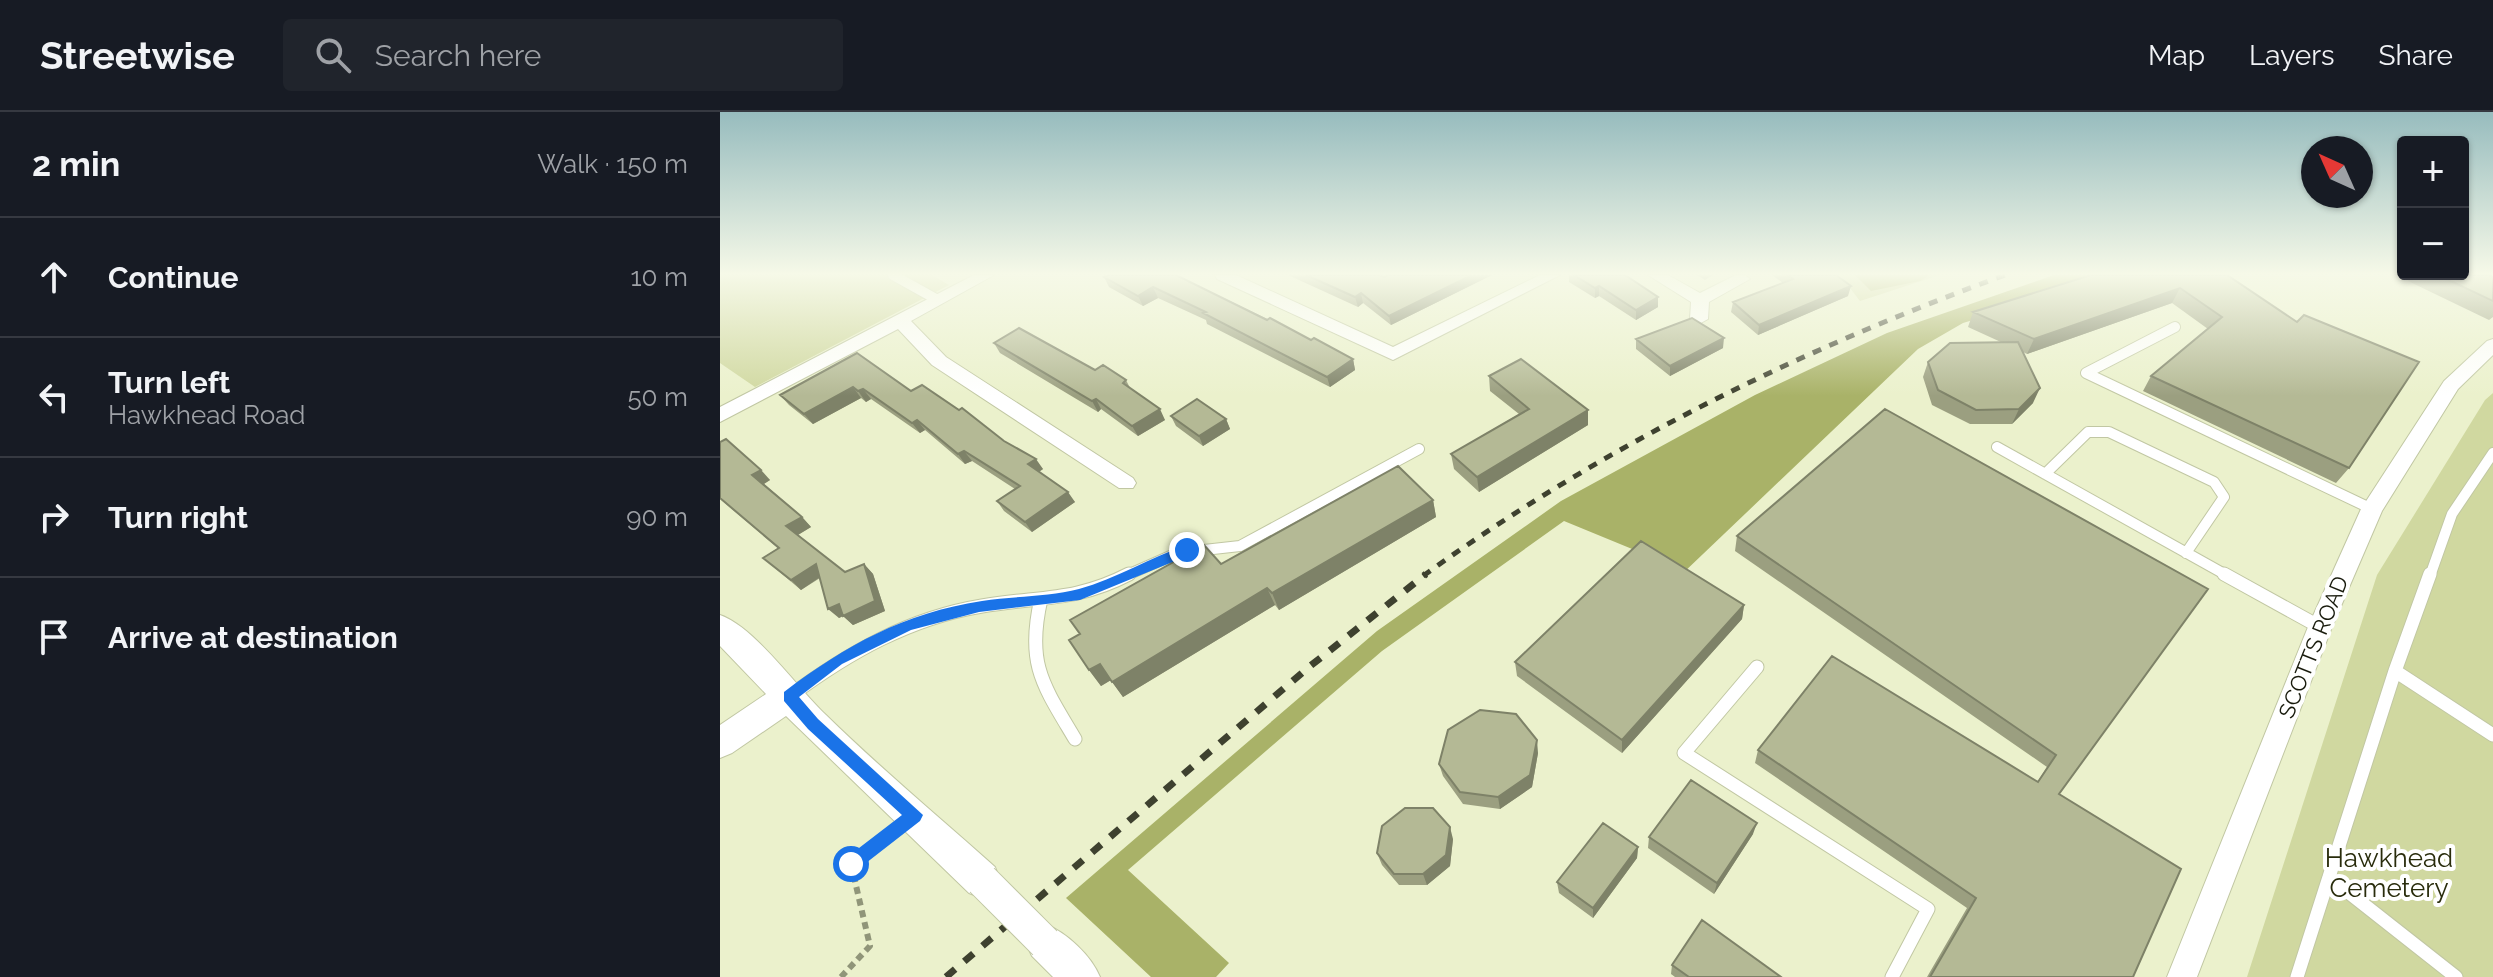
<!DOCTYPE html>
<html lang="en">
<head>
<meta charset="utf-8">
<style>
	:root { --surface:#171b24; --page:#20242c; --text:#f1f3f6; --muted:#9ea1a6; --line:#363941 }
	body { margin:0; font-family:Raleway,sans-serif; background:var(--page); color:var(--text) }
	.controls { position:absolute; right:24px; top:24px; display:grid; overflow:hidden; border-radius:8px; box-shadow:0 2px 6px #0004 }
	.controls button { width:72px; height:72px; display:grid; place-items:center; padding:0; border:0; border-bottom:2px solid var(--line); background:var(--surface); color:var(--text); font:40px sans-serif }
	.compass { position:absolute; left:1581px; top:24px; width:72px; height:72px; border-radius:50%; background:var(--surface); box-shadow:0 2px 6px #0004; rotate:315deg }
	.stop { position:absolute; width:24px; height:24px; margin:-18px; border:6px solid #1a73e8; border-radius:50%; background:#fff }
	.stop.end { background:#1a73e8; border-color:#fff; box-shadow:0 2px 8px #0008 }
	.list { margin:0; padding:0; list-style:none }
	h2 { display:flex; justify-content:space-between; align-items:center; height:104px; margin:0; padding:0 32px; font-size:34px }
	h2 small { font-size:26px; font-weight:400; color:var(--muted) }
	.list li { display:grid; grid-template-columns:52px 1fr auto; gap:24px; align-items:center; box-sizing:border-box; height:120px; padding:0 32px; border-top:2px solid var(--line) }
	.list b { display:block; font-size:30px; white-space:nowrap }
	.list p { margin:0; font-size:26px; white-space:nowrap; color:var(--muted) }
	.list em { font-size:26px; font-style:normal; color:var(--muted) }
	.icon { flex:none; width:44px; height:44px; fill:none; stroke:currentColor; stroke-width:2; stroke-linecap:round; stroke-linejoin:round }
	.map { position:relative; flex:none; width:1773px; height:865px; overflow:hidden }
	header { display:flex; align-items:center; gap:48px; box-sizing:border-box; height:112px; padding:0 40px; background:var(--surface); border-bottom:2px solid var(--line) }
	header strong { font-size:38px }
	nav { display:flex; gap:44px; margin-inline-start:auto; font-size:28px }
	.search { width:560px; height:72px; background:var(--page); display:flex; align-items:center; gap:20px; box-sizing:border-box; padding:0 28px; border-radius:8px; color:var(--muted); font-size:30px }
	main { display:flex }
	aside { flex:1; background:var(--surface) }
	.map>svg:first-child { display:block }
	.green { fill:#d0d8a0 }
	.forest { fill:#a9b268 }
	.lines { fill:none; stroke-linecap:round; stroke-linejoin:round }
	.service-far1-casing { stroke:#c1c7a3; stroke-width:12 }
	.service-casing { stroke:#c1c7a3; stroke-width:15 }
	.minor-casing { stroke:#c1c7a3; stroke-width:2 }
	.tertiary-casing { stroke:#c1c7a3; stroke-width:2 }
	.path { stroke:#909579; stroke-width:6; stroke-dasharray:7 5; stroke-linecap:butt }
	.service-far1 { stroke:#fff; stroke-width:10 }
	.service { stroke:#fff; stroke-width:13 }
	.minor { fill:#fff; fill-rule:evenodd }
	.tertiary { fill:#fff; fill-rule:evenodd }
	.rail-far1 { stroke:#3e412f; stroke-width:5; stroke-dasharray:9 9; stroke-linecap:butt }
	.rail { stroke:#3e412f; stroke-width:7; stroke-dasharray:12 12; stroke-linecap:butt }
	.tertiary-bridge-casing { stroke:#c1c7a3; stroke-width:35; stroke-linecap:butt }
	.tertiary-bridge { stroke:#fff; stroke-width:33 }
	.wall { fill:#9b9f80 }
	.shaded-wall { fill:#7e8268 }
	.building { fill:#b4b995; stroke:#7e8268; stroke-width:2 }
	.route { fill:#1a73e8 }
	.labels { text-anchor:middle; stroke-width:8; stroke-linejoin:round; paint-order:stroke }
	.street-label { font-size:22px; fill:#181a0c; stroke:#fff }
	.near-park-label { font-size:26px; fill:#292c0c; stroke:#fff }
</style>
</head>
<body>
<header>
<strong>Streetwise</strong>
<div class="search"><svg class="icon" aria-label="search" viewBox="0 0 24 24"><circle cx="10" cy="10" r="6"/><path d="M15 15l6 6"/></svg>Search here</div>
<nav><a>Map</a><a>Layers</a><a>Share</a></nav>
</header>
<main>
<aside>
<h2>2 min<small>Walk · 150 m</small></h2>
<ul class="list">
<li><svg class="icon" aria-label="ahead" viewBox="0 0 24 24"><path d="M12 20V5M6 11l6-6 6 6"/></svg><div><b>Continue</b></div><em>10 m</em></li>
<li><svg class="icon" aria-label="left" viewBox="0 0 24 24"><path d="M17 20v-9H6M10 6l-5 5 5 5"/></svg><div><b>Turn left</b><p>Hawkhead Road</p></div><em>50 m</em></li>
<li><svg class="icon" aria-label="right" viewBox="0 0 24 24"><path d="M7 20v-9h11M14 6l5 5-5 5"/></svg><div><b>Turn right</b></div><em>90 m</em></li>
<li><svg class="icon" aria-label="arrive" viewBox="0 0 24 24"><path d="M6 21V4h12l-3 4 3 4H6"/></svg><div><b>Arrive at destination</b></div></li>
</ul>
</aside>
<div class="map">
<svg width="1773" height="865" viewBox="0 0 1773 865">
	<rect width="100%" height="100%" fill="#ebf1cc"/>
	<path class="green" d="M0 163H212L229 173 35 275 0 251Z
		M1120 163H1220L1140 189Z
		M1773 281V865H1527L1657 463 1765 288Z"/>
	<path class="forest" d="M1135 163H1209L1200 169 1151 179Z
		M1334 163H1401L1243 211 1198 237 961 463 917 439 844 409 662 539 408 758 509 851 496 865H431L346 786 657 519 841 389 1035 283 1167 221Z"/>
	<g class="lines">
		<defs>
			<path id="service-far1" d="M173 163 216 187
				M1455 215 1366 261 1652 397
				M1277 335 1508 464
				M1325 362 1368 320H1389L1494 370 1504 385 1466 441
				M405 464 457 441 520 434 699 337
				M1710 464 1732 402 1773 341"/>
			<path id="service" d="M1504 462 1600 515
				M321 487C306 552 323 573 355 627
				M1037 555 964 641 1208 797 1172 865
				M1675 559 1773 623
				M70 584C128 541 189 506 262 494 319 484 355 490 409 462
				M1609 765 1736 865
				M1577 865 1675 559 1710 462"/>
			<path id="minor" d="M254 163H274L191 209 226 245 413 366 416 371 413 376H399L212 253 178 217 0 310V295Z
				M495 163H516L673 235 820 163H840L673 248 497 167Z
				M928 163H948L980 181 1016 163H1025L1030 167 989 190 988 207 979 212 970 207 971 190Z
				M1773 227V243L1738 277 1662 399 1612 515 1477 865H1447L1588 515 1641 397 1724 269 1767 229Z"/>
			<path id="tertiary" d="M0 503C35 515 78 577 106 603 160 656 219 705 275 755L280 768 275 781 262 786 249 781 66 604 12 641 0 646V613L46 582 0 534Z
				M325 812C347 821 371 843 380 865H333L312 844 306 831 312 818Z"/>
		</defs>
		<use href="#service-far1" class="service-far1-casing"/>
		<use href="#service" class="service-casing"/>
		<use href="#minor" class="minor-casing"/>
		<use href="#tertiary" class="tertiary-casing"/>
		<path class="path" d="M121 865 150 834 131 752 173 720"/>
		<use href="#service-far1" class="service-far1"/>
		<use href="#service" class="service"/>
		<use href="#minor" class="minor"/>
		<use href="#tertiary" class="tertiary"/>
		<path class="rail-far1" d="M703 464C883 334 1077 239 1285 163"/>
		<path class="rail" d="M226 865 589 555 706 462"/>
		<defs>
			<path id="tertiary-bridge" d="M262 768 325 831"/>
		</defs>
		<use href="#tertiary-bridge" class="tertiary-bridge-casing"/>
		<use href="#tertiary-bridge" class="tertiary-bridge"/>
	</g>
	<path class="wall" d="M456 163 591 228 633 247 635 258 610 275 487 212 486 208 438 186 423 194 389 175 384 165Z
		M568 163H659L664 165 668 163H772L671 213 643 191 638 195Z
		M849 163H905L938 185V195L916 208 879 184 875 186 849 170Z
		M977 163H993L985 168Z
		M1052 163H1116L1128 184 1038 223 1011 200 1013 190 1063 171Z
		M1507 163 1577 210 1629 356 1616 371 1423 279 1431 264 1488 217 1452 191 1307 242 1303 240 1313 291 1292 312H1250L1212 293 1203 265 1208 250 1283 231 1248 215 1253 200Z
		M1692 163H1769L1773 165V205L1769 208 1688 169Z
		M916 227 1003 236 950 264 916 237Z
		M274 231 375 258 406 268 410 276 445 308 418 324 381 297 378 300 280 241Z
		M137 241 191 279 284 329 323 357 319 360 355 390 312 420 284 399 277 389 295 377 252 349 245 352 205 318 200 321 151 287 146 290 141 286 93 312 69 293 60 283Z
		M769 264 868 313 759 380 734 357 731 342 799 302 770 279Z
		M451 304 506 307 510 317 483 334 456 314Z
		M0 330 50 368 44 372 82 405 91 415 78 423 125 460 144 452 153 462 165 499 133 513 123 504 119 506 100 466 81 478 43 446 58 436 0 387Z
		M713 388 716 405 559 498 555 493 403 585 391 568 381 574 369 558 360 522 501 452Z
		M1017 424 1488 477 1339 682 1413 865H1207L1247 796 1035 651 1038 638 1318 669 1327 655 1015 439Z
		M1024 493 1022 507 902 641 797 564 795 550Z
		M818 641 812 675 780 697 743 692 723 664 719 652Z
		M1033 722 994 782 928 736 929 725Z
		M733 727 730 754 707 773H679L662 753 657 741Z
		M918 735 917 746 873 806 839 781 837 770Z
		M952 853 1061 865H955L951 862Z"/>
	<path class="shaded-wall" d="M752 163H772L671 213 669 204Z
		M879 174V184L875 186V176Z
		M1131 174 1128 184 1038 223 1039 213Z
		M433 175 438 186 423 194 418 184Z
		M1460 176 1452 191 1307 242 1314 227Z
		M641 181 643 191 638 195 635 185Z
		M938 185V195L916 208V198Z
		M1004 226 1003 236 950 264V254Z
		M633 247 635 258 610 275 607 265Z
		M133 275 141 286 93 312 84 302Z
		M1320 276 1313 291 1292 312 1299 297Z
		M143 277 151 287 146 290 138 279Z
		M376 287 381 297 378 300 372 289Z
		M440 297 445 308 418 324 412 314Z
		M868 298V313L759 380 757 365Z
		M506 307 510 317 483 334 479 324Z
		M197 308 205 318 200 321 192 311Z
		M244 339 252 349 245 352 238 342Z
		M316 347 323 357 314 363 308 352Z
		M41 358 50 368 42 373 32 363Z
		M348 380 355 390 312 420 305 410Z
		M713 388 716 405 559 498 552 481Z
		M82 405 91 415 76 424 66 414Z
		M96 452 106 461 81 478 71 468Z
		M144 452 153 462 165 499 133 513 123 504 119 506 108 497Z
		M547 476 555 493 403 585 392 570Z
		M1024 493 1022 507 902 641V628Z
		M380 552 391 568 381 574 369 558Z
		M817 628 818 641 812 675 780 697 778 685Z
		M1037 711 1033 722 994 782 997 771Z
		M730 715 733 727 730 754 707 773 703 762Z
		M918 735 917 746 873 806V796Z"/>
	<path class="building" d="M389 163H456L547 208 550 206 591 228 594 226 633 247 607 265 483 201 486 200 433 175 418 184 384 165Z
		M586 163H659L664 165 668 163H752L669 204 641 181 635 185Z
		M854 163H905L938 185 916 198 879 174 875 176Z
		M1067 163H1116L1131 174 1039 213 1013 190 1073 167Z
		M1371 163H1507L1577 210 1584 203 1699 250 1629 356 1431 264 1502 205 1460 176 1314 227 1253 200Z
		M1718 163H1769L1773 165V189Z
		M972 206 1004 226 950 254 916 227Z
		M299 216 375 258 383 253 406 268 403 271 440 297 412 314 376 287 372 289 274 231Z
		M1298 230 1320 276 1299 297 1256 298 1218 278 1208 250 1230 231Z
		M137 241 191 279 202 273 239 298 242 296 284 329 316 347 308 352 348 380 305 410 277 389 300 374 244 339 238 342 197 308 192 311 143 277 138 279 133 275 84 302 60 283Z
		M801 247 868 298 757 365 731 342 809 297 769 264Z
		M477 287 506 307 479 324 451 304Z
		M1165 297 1488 477 1339 682 1461 757 1413 865H1210L1256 786 1038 638 1112 544 1318 670 1336 643 1017 424Z
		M6 327 41 358 32 363 82 405 66 414 125 460 144 452 155 489 123 504 119 492 108 497 96 452 71 468 43 446 59 436 0 386V330Z
		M678 354 713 388 552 481 547 476 392 570 380 552 369 558 349 528 360 522 350 508 484 433 501 452Z
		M921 429 1024 493 902 628 795 550Z
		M760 598 796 602 817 628 810 663 778 685 740 680 719 652 728 618Z
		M971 668 1037 711 997 771 929 725Z
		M685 696H713L730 715 726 743 703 762H674L657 741 662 714Z
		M883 711 918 735 873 796 837 770Z
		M982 808 1061 865H969L952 853Z"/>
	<linearGradient id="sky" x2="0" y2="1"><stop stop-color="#97bcbe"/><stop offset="0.57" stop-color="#f6f9e8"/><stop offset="1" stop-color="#f6f9e8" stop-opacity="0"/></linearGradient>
	<rect width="1773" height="284" fill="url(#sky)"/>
	<path class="route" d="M467 433 472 435V442L360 488 259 500 191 518 122 552 79 585 98 607 203 703 200 709 137 758H126L123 752 126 746 182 703 88 617 64 589V580C126 533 184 501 262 489 293 484 328 485 359 477 396 467 431 445 467 433Z"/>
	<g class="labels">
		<g class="street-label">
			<text transform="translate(1593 535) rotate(-68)" y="8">SCOTTS ROAD</text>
		</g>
		<g class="near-park-label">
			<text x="1669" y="755">Hawkhead<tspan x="1669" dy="30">Cemetery</tspan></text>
		</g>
	</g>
</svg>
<div class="controls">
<button>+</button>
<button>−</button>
</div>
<svg class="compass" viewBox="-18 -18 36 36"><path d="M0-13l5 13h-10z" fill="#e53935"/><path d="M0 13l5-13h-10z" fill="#9ea1a6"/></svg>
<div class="stop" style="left:131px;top:752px"></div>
<div class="stop end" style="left:467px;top:438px"></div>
</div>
</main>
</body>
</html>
